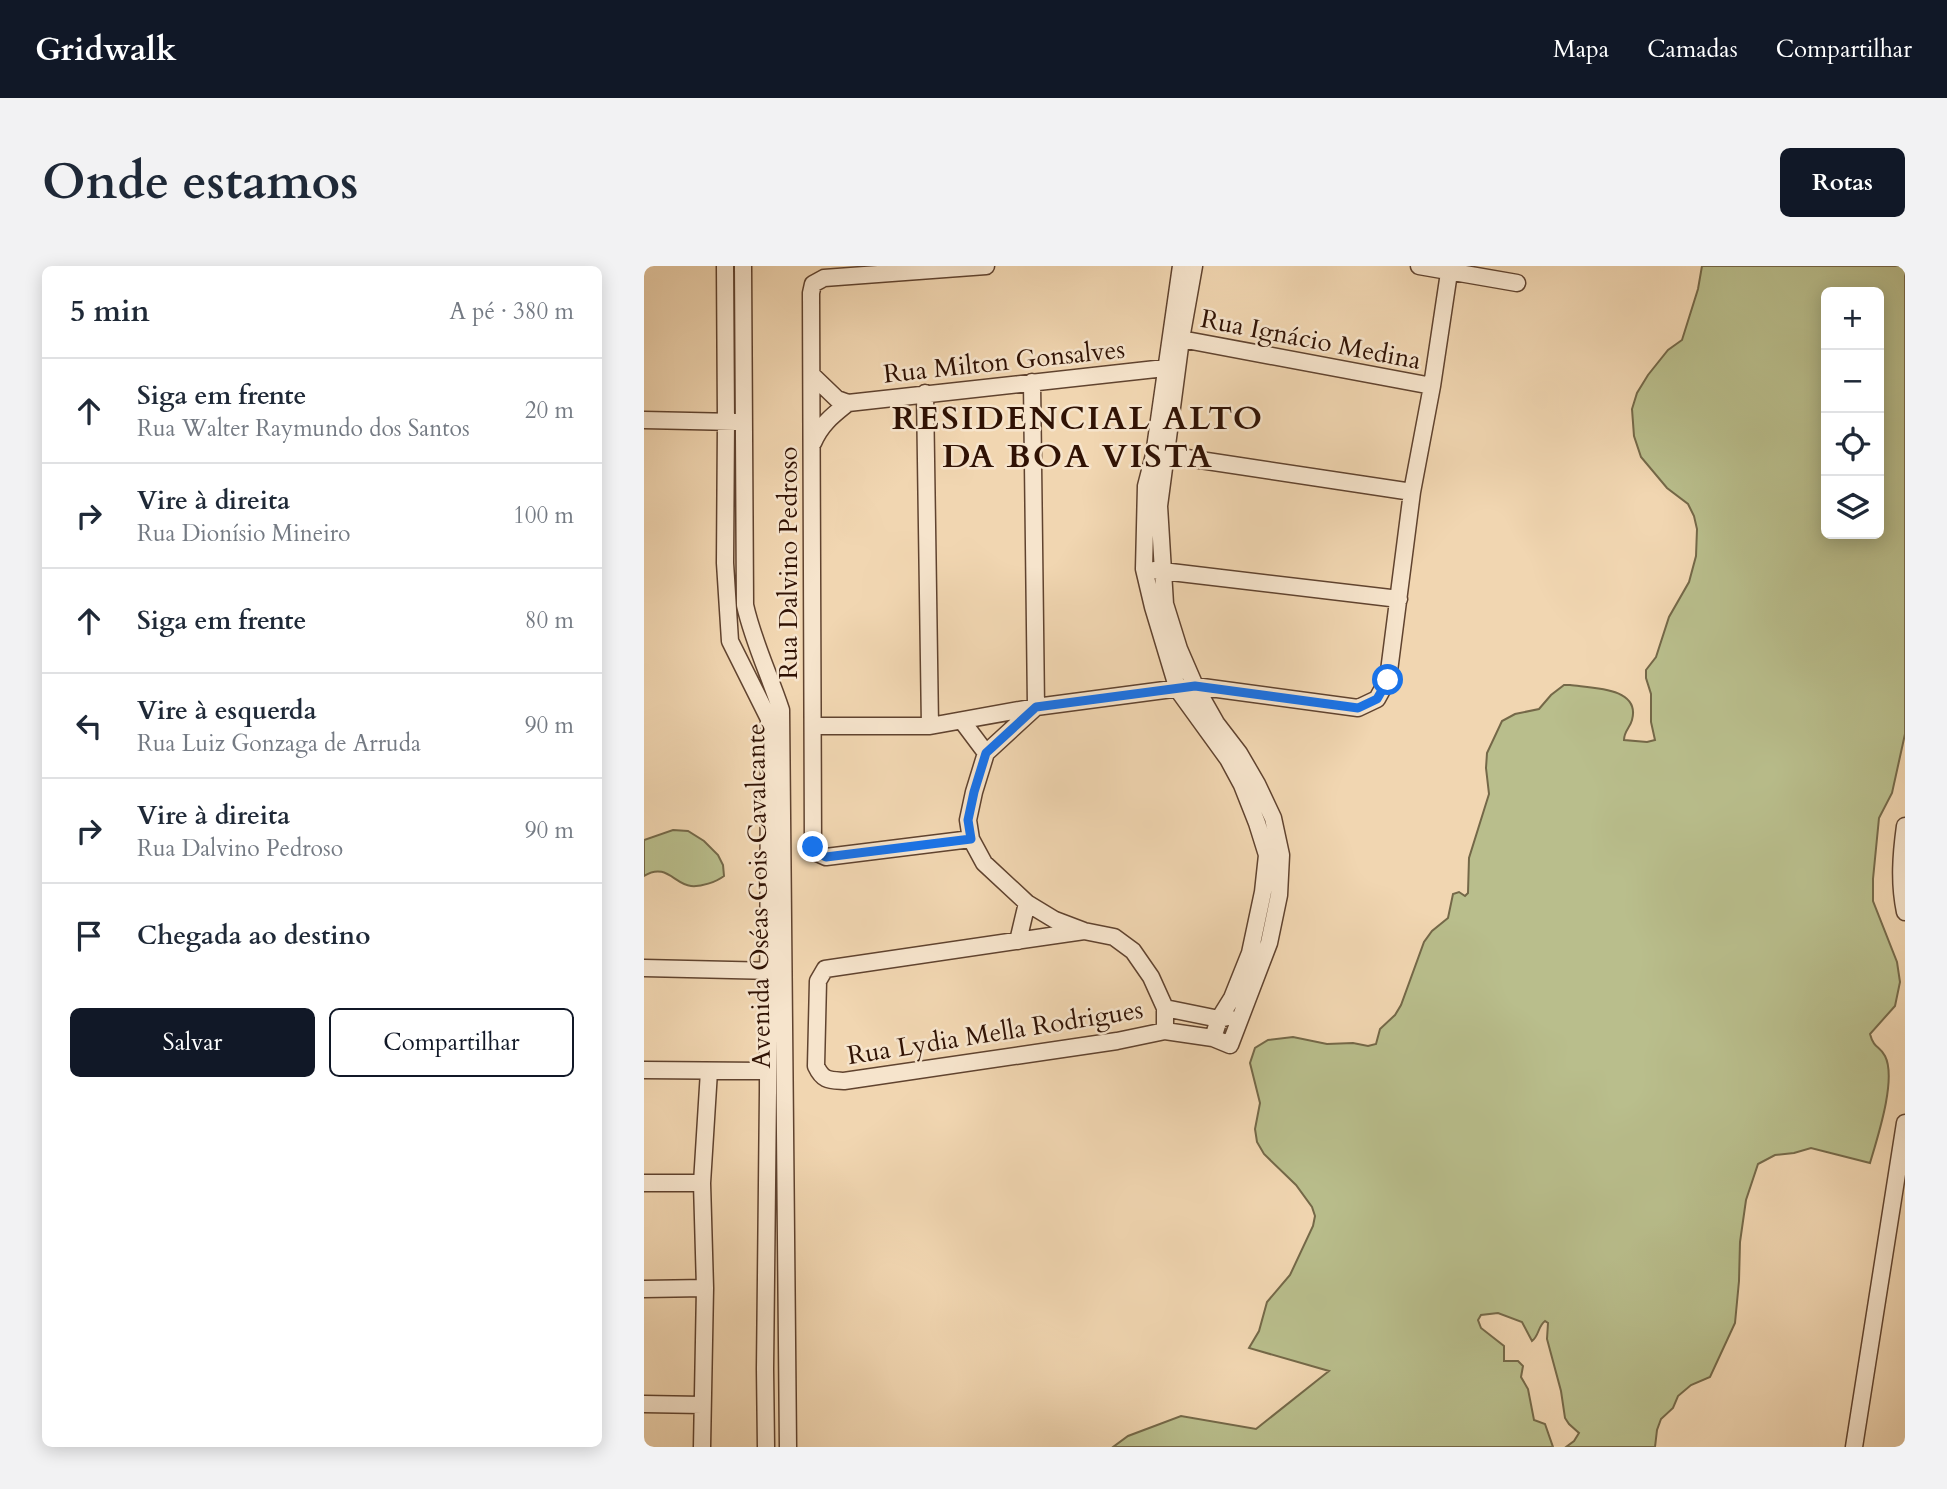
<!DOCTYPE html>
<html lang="pt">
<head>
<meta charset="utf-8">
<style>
	:root { --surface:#fff; --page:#f2f2f3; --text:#1f2937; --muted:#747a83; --line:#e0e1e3; --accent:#111827 }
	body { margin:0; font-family:Cardo,serif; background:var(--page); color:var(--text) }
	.controls { position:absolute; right:21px; top:21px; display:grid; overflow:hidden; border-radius:10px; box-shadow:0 4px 18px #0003 }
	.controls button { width:63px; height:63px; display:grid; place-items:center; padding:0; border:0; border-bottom:2px solid var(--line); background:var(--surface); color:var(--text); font:35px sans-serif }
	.stop { position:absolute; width:21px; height:21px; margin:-16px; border:5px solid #1a73e8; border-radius:50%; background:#fff }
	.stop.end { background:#1a73e8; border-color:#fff; box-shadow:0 2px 7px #0008 }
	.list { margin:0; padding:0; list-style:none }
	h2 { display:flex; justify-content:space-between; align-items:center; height:91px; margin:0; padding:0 28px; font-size:30px }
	h2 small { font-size:23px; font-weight:400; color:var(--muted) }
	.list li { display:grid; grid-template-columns:46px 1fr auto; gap:21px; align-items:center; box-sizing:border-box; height:105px; padding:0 28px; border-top:2px solid var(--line) }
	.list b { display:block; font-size:26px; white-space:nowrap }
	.list p { margin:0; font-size:23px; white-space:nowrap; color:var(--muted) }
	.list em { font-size:23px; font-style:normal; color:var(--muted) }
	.actions { display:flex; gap:14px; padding:21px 28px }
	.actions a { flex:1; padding:16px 0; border:2px solid var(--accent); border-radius:10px; text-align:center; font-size:24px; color:var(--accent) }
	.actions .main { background:var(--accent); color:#fff }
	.icon { flex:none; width:38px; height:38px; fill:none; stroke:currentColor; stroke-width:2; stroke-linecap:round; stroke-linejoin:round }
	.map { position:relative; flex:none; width:1261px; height:1181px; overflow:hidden; border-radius:10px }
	header { display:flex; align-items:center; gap:42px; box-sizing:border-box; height:98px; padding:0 35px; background:var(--accent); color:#fff }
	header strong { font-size:33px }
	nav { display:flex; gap:38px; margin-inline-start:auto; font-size:24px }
	.intro { display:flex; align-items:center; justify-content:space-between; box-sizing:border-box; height:168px; padding:0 42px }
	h1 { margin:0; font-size:49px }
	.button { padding:18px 32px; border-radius:10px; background:var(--accent); color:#fff; font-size:24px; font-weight:700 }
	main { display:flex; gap:42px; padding:0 42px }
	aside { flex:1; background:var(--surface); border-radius:10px; box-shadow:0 4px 18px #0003 }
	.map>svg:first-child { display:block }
	.green { fill:#b9be8c; stroke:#746848; stroke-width:2; fill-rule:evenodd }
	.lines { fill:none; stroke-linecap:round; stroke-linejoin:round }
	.minor-casing { stroke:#60432f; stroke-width:19 }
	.minor { stroke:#f6e4cc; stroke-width:16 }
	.route { stroke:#1a73e8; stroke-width:9 }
	.labels { text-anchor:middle; stroke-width:5; stroke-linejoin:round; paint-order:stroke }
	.street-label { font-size:26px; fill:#301204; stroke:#f6e4cc }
	.district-label { font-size:33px; font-weight:bold; letter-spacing:2px; fill:#301204; stroke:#f6e4cc }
</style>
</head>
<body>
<header>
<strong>Gridwalk</strong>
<nav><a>Mapa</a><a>Camadas</a><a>Compartilhar</a></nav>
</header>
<div class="intro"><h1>Onde estamos</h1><a class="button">Rotas</a></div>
<main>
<aside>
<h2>5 min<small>A pé · 380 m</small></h2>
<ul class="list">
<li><svg class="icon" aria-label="ahead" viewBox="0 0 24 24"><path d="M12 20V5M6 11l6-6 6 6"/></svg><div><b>Siga em frente</b><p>Rua Walter Raymundo dos Santos</p></div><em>20 m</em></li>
<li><svg class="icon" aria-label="right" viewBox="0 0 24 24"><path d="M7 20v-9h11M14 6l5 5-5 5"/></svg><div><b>Vire à direita</b><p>Rua Dionísio Mineiro</p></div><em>100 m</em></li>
<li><svg class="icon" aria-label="ahead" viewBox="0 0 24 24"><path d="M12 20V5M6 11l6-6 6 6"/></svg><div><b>Siga em frente</b></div><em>80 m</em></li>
<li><svg class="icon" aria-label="left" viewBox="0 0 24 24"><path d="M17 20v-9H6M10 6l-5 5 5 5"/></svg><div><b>Vire à esquerda</b><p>Rua Luiz Gonzaga de Arruda</p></div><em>90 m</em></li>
<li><svg class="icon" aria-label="right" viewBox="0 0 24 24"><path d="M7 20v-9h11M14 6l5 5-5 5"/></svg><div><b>Vire à direita</b><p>Rua Dalvino Pedroso</p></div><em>90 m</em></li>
<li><svg class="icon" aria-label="arrive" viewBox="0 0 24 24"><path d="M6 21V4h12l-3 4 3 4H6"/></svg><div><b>Chegada ao destino</b></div></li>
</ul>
<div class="actions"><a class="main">Salvar</a><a>Compartilhar</a></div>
</aside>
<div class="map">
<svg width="1261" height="1181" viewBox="0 0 1261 1181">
	<rect width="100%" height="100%" fill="#f1d6b1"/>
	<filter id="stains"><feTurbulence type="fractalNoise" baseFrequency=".00286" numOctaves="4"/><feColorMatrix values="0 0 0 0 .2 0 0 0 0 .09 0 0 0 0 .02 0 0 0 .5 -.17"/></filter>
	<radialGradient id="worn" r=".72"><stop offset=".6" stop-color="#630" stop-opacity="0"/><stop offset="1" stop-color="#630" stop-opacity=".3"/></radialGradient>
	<path class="green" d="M1058 0H1261V468L1248 527 1235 552 1229 613V635L1253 696 1256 716 1251 740 1226 768C1230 783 1236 780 1241 790 1253 813 1233 873 1226 897L1167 882 1150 887 1131 889 1114 898 1102 934 1096 976 1095 1015 1091 1057 1066 1111 1047 1119 1034 1130 1029 1142 1017 1153 1013 1164 1011 1181H922L930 1175 935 1167 925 1158 921 1152 917 1125 903 1073 904 1057 901 1055C894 1060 895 1070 888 1075L878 1056 854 1047 837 1049 834 1054 837 1062 860 1080V1095H874L879 1100 877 1111 884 1123 890 1154 901 1158 909 1181H469L484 1170 537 1150 612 1163 685 1105 605 1082 615 1065 623 1036 646 1009 669 960 671 950 668 941 652 919 620 888 613 876 611 863 616 837 606 797 611 782 624 774 649 771 683 778 709 777 724 780 732 778 736 763 751 749 757 739 780 676 788 665 804 652 809 628 815 626 821 630 824 627 825 592 845 528 842 502 843 487 858 455 871 448 895 443 907 429 920 419H926C947 422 997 421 988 454 986 462 980 465 980 474L1003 476 1011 474 1007 456V428L1002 412V404L1012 391 1025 351 1045 316 1052 290 1053 263 1050 250 1044 238 1023 222 997 191 990 170 988 143 993 127 1004 109 1024 84 1038 74 1054 23ZM1235 26V268H1182V26Z
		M29 564 44 565 60 575 74 589 79 599 80 610C72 616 57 621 47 620 30 618 22 596 0 610V574Z"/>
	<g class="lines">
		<defs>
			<path id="minor" d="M81 0 82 156 81 297 86 375 125 453 124 826 121 1103 122 1181
				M99 0 101 339C109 375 125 408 137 444L144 1181
				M537 0 510 189 502 220 500 303 509 341 534 424 584 493 598 519 613 557 623 589 619 626 606 687 588 732 575 753 569 772
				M775 0 873 17
				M537 73 788 120
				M168 109 193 133 204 137 521 102
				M388 116 392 441 342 487 330 526 324 554 327 573 340 597 383 637 411 654 440 665 470 671 489 685 507 711 521 742V765
				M281 127 286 460
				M0 154 92 156
				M169 177C177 158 189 149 204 137
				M515 189H523L768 226
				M510 304 755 333
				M318 455 342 487
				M169 460H286L392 441 551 420 714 442 733 433 744 413 768 226 788 120 806 0
				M1261 560C1257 589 1255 617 1261 646
				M327 573 182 591 171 586 169 581 167 27 169 18 180 12 342 0
				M440 665 181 703 174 715 172 800C179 815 185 814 200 815L473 775 521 765 569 772 586 779 625 677 635 629 637 589 629 552 613 518 595 487 572 457 551 420 535 383 521 338 515 240 537 73 550 0
				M374 675 383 637
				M0 702 134 705
				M521 742 575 753 584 751
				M0 804 123 805
				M0 917H58
				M0 1023 61 1022
				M0 1138 58 1139
				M58 1181 61 1022 58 917 65 805
				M1210 1181 1261 857"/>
		</defs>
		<use href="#minor" class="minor-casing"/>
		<use href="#minor" class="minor"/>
	</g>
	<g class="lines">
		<path class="route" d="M169 581 172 586 182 591 327 573 324 554 330 526 342 487 392 441 551 420 714 442 733 433 744 414"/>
	</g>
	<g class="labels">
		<g class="street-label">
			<text transform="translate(667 73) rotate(11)" y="9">Rua Ignácio Medina</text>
			<text transform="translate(360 95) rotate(-6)" y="9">Rua Milton Gonsalves</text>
			<text transform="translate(144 297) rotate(-90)" y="9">Rua Dalvino Pedroso</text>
			<text transform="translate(114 630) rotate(-91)" y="9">Avenida Oséas Gois Cavalcante</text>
			<text transform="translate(351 766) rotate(-9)" y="9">Rua Lydia Mella Rodrigues</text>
		</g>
		<g class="district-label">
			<text x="434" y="163">RESIDENCIAL ALTO<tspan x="434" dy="38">DA BOA VISTA</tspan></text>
		</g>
	</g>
	<rect width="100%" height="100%" filter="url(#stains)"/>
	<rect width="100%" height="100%" fill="url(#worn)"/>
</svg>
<div class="controls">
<button>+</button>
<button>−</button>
<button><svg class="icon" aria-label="locate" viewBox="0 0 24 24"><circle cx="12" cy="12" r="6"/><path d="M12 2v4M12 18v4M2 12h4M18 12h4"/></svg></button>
<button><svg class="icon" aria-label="layers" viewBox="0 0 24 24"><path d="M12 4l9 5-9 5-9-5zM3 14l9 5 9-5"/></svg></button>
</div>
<div class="stop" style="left:744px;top:414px"></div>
<div class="stop end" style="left:169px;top:581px"></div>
</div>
</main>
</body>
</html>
